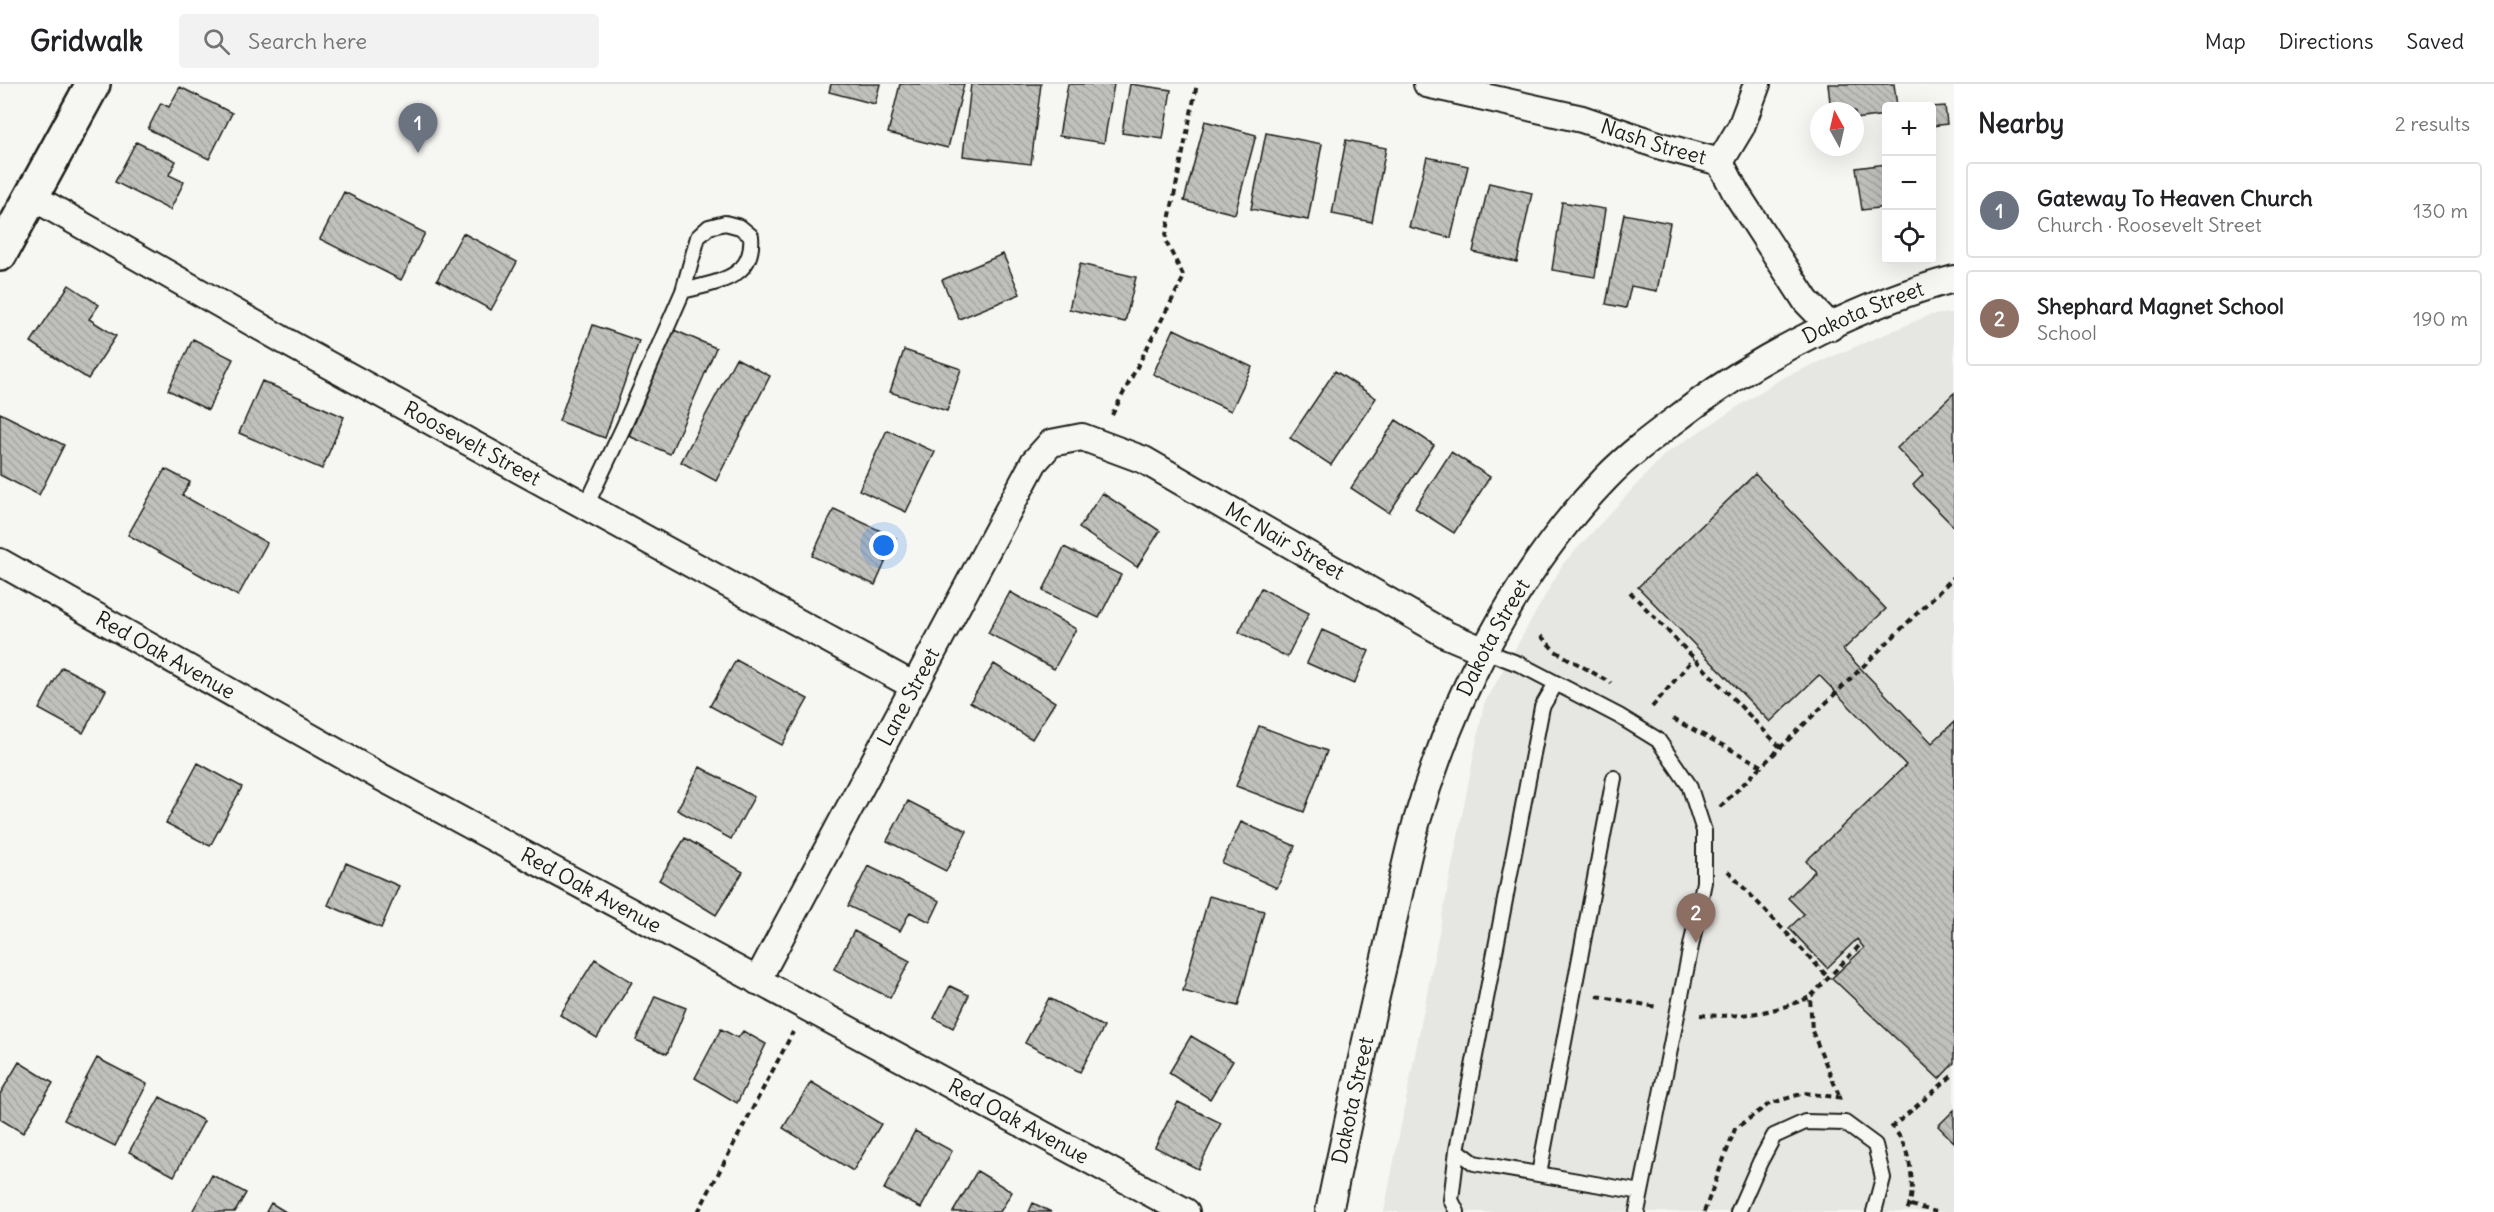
<!DOCTYPE html>
<html lang="en">
<head>
<meta charset="utf-8">
<style>
	:root { --surface:#fff; --page:#f2f2f2; --text:#202124; --muted:#757577; --line:#e0e0e0; --accent:#ea580c }
	body { margin:0; font-family:Delius,sans-serif; background:var(--page); color:var(--text) }
	.controls { position:absolute; right:18px; top:18px; display:grid; overflow:hidden; border-radius:6px; box-shadow:0 6px 24px #0002 }
	.controls button { width:54px; height:54px; display:grid; place-items:center; padding:0; border:0; border-bottom:2px solid var(--line); background:var(--surface); color:var(--text); font:30px sans-serif }
	.compass { position:absolute; left:1810px; top:18px; width:54px; height:54px; border-radius:50%; background:var(--surface); box-shadow:0 6px 24px #0002; rotate:352deg }
	.you { position:absolute; left:884px; top:462px; width:21px; height:21px; margin:-15px; border:4px solid #fff; border-radius:50%; background:#1a73e8; box-shadow:0 0 0 9px #1a73e833 }
	.badge { display:grid; place-items:center; width:39px; height:39px; border-radius:50%; background:var(--accent); color:#fff; font-size:20px; font-weight:700 }
	.pin { position:absolute; translate:-50% -50px; filter:drop-shadow(0 2px 3px #0008) }
	.pin::after { content:''; position:absolute; top:32px; width:21px; height:18px; background:inherit; clip-path:polygon(0 0,100% 0,50% 100%) }
	.list { margin:0; padding:0; list-style:none }
	h2 { display:flex; justify-content:space-between; align-items:center; height:78px; margin:0; padding:0 24px; font-size:26px }
	h2 small { font-size:20px; font-weight:400; color:var(--muted) }
	.list li { display:grid; grid-template-columns:39px 1fr auto; gap:18px; align-items:center; box-sizing:border-box; height:96px; margin:0 12px 12px; padding:0 12px; border:2px solid var(--line); border-radius:6px }
	.list b { display:block; font-size:22px; white-space:nowrap }
	.list p { margin:0; font-size:20px; white-space:nowrap; color:var(--muted) }
	.list em { font-size:20px; font-style:normal; color:var(--muted) }
	.icon { flex:none; width:33px; height:33px; fill:none; stroke:currentColor; stroke-width:2; stroke-linecap:round; stroke-linejoin:round }
	.map { position:relative; flex:none; width:1954px; height:1128px; overflow:hidden }
	header { display:flex; align-items:center; gap:36px; box-sizing:border-box; height:84px; padding:0 30px; background:var(--surface); border-bottom:2px solid var(--line) }
	header strong { font-size:28px }
	nav { display:flex; gap:33px; margin-inline-start:auto; font-size:21px }
	.search { width:420px; height:54px; background:var(--page); display:flex; align-items:center; gap:15px; box-sizing:border-box; padding:0 21px; border-radius:6px; color:var(--muted); font-size:22px }
	main { display:flex }
	aside { flex:1; background:var(--surface) }
	.map>svg:first-child { display:block }
	.built { fill:#e6e6e2 }
	.building { fill:url(#building-back-hatch); stroke:#1c1c1c; stroke-width:1.5 }
	.lines { fill:none; stroke-linecap:round; stroke-linejoin:round }
	.service-casing { stroke:#1c1c1c; stroke-width:18 }
	.minor-casing { stroke:#1c1c1c; stroke-width:30 }
	.secondary-casing { stroke:#1c1c1c; stroke-width:38 }
	.path { stroke:#1c1c1c; stroke-width:4; stroke-dasharray:6 4.5; stroke-linecap:butt }
	.service { stroke:#f6f6f2; stroke-width:14 }
	.minor { stroke:#f6f6f2; stroke-width:26 }
	.secondary { stroke:#f6f6f2; stroke-width:33 }
	.labels { text-anchor:middle; stroke-width:4.5; stroke-linejoin:round; paint-order:stroke }
	.street-label { font-size:21px; fill:#1c1c1c; stroke:#f6f6f2 }
</style>
</head>
<body>
<header>
<strong>Gridwalk</strong>
<div class="search"><svg class="icon" aria-label="search" viewBox="0 0 24 24"><circle cx="10" cy="10" r="6"/><path d="M15 15l6 6"/></svg>Search here</div>
<nav><a>Map</a><a>Directions</a><a>Saved</a></nav>
</header>
<main>
<div class="map">
<svg width="1954" height="1128" viewBox="0 0 1954 1128">
	<defs>
		<pattern id="building-back-hatch" width="6" height="6" patternUnits="userSpaceOnUse" patternTransform="scale(1.5)"><rect width="6" height="6" fill="#c0c0bd"/><path d="M-1 5l2 2M0 0l6 6M5-1l2 2" fill="none" stroke="#a4a4a2"/></pattern>
	</defs>
	<rect width="100%" height="100%" fill="#f6f6f2"/>
	<filter id="ink" filterUnits="userSpaceOnUse"><feTurbulence type="fractalNoise" baseFrequency=".0167" numOctaves="2"/><feDisplacementMap in="SourceGraphic" scale="12" xChannelSelector="R" yChannelSelector="G"/><feConvolveMatrix kernelMatrix="1 2 1 2 8 2 1 2 1" color-interpolation-filters="sRGB"/></filter>
	<g filter="url(#ink)">
		<path class="built" d="M1954 229V1128H1384L1484 620 1563 480 1665 370 1782 294 1930 231Z"/>
		<path class="building" d="M831 0H880L875 20 829 8Z
			M900 0H964L948 64 888 49Z
			M971 0H1041L1031 80 963 72Z
			M1068 0H1114L1104 59 1059 52Z
			M1130 0 1171 6 1163 55 1122 49Z
			M1828 0H1894L1897 22H1886V31L1855 35V27H1831Z
			M180 3 232 29 209 75 148 45 161 19 169 23Z
			M1945 22 1947 40 1932 42V23Z
			M1205 37 1256 51 1235 130 1184 117Z
			M1266 49 1322 60 1308 136 1251 125Z
			M1346 56 1386 64 1372 138 1332 130Z
			M136 58 176 77 169 91 184 98 170 126 115 98Z
			M1427 73 1468 82 1451 154 1409 143Z
			M1886 80V123L1862 126 1856 84Z
			M1489 99 1532 109 1517 178 1473 168Z
			M344 108 425 149 401 196 320 155Z
			M1562 118 1605 125 1595 193 1552 186Z
			M1624 130 1670 139 1657 207 1631 202 1626 224 1606 220Z
			M463 149 517 178 491 226 437 196Z
			M1003 170 1020 210 959 235 942 196Z
			M1080 180 1136 193 1125 238 1069 225Z
			M69 201 99 221 89 235 116 252 88 295 31 258Z
			M593 241 639 257 605 354 559 337Z
			M1174 245 1252 283 1231 327 1153 290Z
			M674 246 716 264 670 370 629 352Z
			M193 255 233 275 208 326 168 306Z
			M904 266 961 285 947 327 890 308Z
			M736 274 770 292 716 397 681 378Z
			M1335 287 1376 314 1331 381 1290 354Z
			M262 297 344 333 322 385 239 349Z
			M1954 309V443L1913 401 1923 391 1897 364Z
			M0 329 64 361 39 411 0 391Z
			M1396 336 1434 361 1389 429 1351 404Z
			M887 346 935 368 906 428 859 406Z
			M1451 368 1490 393 1454 449 1415 424Z
			M165 385 190 398 182 411 267 459 238 512 128 451Z
			M1755 390 1886 525 1843 566 1932 659 1954 638V979L1939 995 1832 894 1864 864 1857 855 1827 884 1789 844 1804 830 1788 814 1815 787 1806 777 1906 681 1819 591 1770 638 1638 503Z
			M1102 409 1160 447 1137 483 1079 444Z
			M834 425 896 454 875 501 812 472Z
			M1064 463 1121 491 1099 534 1043 507Z
			M1261 504 1309 529 1287 573 1239 548Z
			M1010 508 1076 545 1054 585 988 549Z
			M1322 546 1369 567 1354 600 1307 579Z
			M736 576 808 615 782 661 710 622Z
			M994 580 1055 618 1032 655 970 618Z
			M62 583 106 606 83 649 39 625Z
			M1259 642 1327 667 1304 728 1236 702Z
			M198 679 242 703 210 762 166 739Z
			M700 683 754 713 731 755 677 726Z
			M908 717 967 747 946 787 887 757Z
			M1241 738 1295 762 1277 804 1222 779Z
			M685 754 743 788 716 831 659 796Z
			M346 779 399 802 381 844 328 821Z
			M868 782 940 817 930 838 910 828 900 847 848 822Z
			M1209 812 1264 827 1238 922 1183 907Z
			M854 847 910 877 890 914 834 885Z
			M595 875 632 898 597 954 560 931Z
			M950 902 969 911 953 944 934 934Z
			M655 912 686 924 667 970 636 956Z
			M1049 914 1104 943 1080 988 1025 959Z
			M721 945 738 954 743 947 766 960 737 1019 695 994Z
			M1191 952 1233 977 1210 1015 1169 989Z
			M97 974 147 1000 115 1062 64 1036Z
			M19 978 53 999 23 1049 0 1035V1010Z
			M811 998 881 1040 853 1087 783 1044Z
			M160 1013 204 1037 174 1092 129 1068Z
			M1178 1018 1221 1039 1198 1085 1155 1063Z
			M1954 1026V1058L1938 1042Z
			M915 1047 952 1067 921 1124 884 1105Z
			M977 1087 1012 1108 1000 1128H953Z
			M212 1091 246 1109 235 1128H192Z
			M271 1119 286 1128H266Z
			M1033 1119 1051 1128H1029Z"/>
		<g class="lines">
			<defs>
				<path id="service" d="M586 422 623 344 683 207 698 153 709 143 725 139 740 143 751 152C755 195 716 198 683 207
					M1485 567 1519 580 1619 632 1658 656 1689 701 1704 747V798L1637 1128
					M1457 1066 1474 1079 1641 1108
					M1539 1090 1614 694
					M1457 1128 1451 1116 1457 1066 1542 623 1555 601
					M1738 1128 1760 1078 1774 1052 1805 1038 1845 1039 1875 1061 1883 1094 1874 1128"/>
				<g id="minor">
					<path id="s1" d="M1427 0 1582 35 1661 62 1720 78 1736 109 1806 217 1831 243"/>
					<path d="M1720 78 1741 43 1757 0"/>
					<path id="s2" d="M31 112 292 261 914 602"/>
					<path id="s3" d="M0 478 381 693 1186 1128"/>
					<path id="s4" d="M757 897 1034 378 1051 359 1082 353 1144 376 1447 551 1485 567"/>
					<path id="s5" d="M1329 1128C1347 1041 1366 955 1386 869 1396 826 1404 782 1416 740 1452 615 1515 488 1606 394 1633 366 1665 344 1695 321 1765 269 1869 217 1954 195"/>
				</g>
				<path id="secondary" d="M0 170 93 0"/>
			</defs>
			<use href="#service" class="service-casing"/>
			<use href="#minor" class="minor-casing"/>
			<use href="#secondary" class="secondary-casing"/>
			<path class="path" d="M1112 331 1184 193 1165 156 1197 0
				M1630 508 1780 663
				M1541 552 1555 567 1611 599
				M1652 623 1694 574
				M1673 635 1762 682
				M1720 723 1954 493
				M1728 787 1828 893
				M1597 912 1657 923
				M1700 931C1739 934 1774 929 1810 913
				M1839 1011 1812 947 1810 913 1861 860
				M1891 1044 1954 990
				M1897 1049C1910 1066 1918 1109 1906 1128
				M1911 1121 1936 1128
				M698 1128 793 948
				M1704 1128 1735 1045 1769 1020 1804 1009 1844 1014"/>
			<use href="#service" class="service"/>
			<use href="#minor" class="minor"/>
			<use href="#secondary" class="secondary"/>
		</g>
	</g>
	<g class="labels">
		<g class="street-label">
			<text dy="7" stroke="none"><textPath href="#s1" startOffset="234">Nash Street</textPath></text>
			<text dy="7" stroke="none"><textPath href="#s5" startOffset="1104">Dakota Street</textPath></text>
			<text dy="7" stroke="none"><textPath href="#s2" startOffset="506">Roosevelt Street</textPath></text>
			<text dy="7" stroke="none"><textPath href="#s4" startOffset="874">Mc Nair Street</textPath></text>
			<text dy="7" stroke="none"><textPath href="#s5" startOffset="600">Dakota Street</textPath></text>
			<text dy="7" stroke="none"><textPath href="#s3" startOffset="190">Red Oak Avenue</textPath></text>
			<text dy="7" stroke="none"><textPath href="#s4" startOffset="322">Lane Street</textPath></text>
			<text dy="7" stroke="none"><textPath href="#s3" startOffset="676">Red Oak Avenue</textPath></text>
			<text dy="7" stroke="none"><textPath href="#s5" startOffset="114">Dakota Street</textPath></text>
			<text dy="7" stroke="none"><textPath href="#s3" startOffset="1162">Red Oak Avenue</textPath></text>
		</g>
	</g>
</svg>
<div class="controls">
<button>+</button>
<button>−</button>
<button><svg class="icon" aria-label="locate" viewBox="0 0 24 24"><circle cx="12" cy="12" r="6"/><path d="M12 2v4M12 18v4M2 12h4M18 12h4"/></svg></button>
</div>
<svg class="compass" viewBox="-18 -18 36 36"><path d="M0-13l5 13h-10z" fill="#e53935"/><path d="M0 13l5-13h-10z" fill="#757577"/></svg>
<div class="you"></div>
<div class="pin badge" style="left:418px;top:69px;background:#6b7280">1</div>
<div class="pin badge" style="left:1696px;top:859px;background:#8d6e63">2</div>
</div>
<aside>
<h2>Nearby<small>2 results</small></h2>
<ul class="list">
<li><span class="badge" style="background:#6b7280">1</span><div><b>Gateway To Heaven Church</b><p>Church · Roosevelt Street</p></div><em>130 m</em></li>
<li><span class="badge" style="background:#8d6e63">2</span><div><b>Shephard Magnet School</b><p>School</p></div><em>190 m</em></li>
</ul>
</aside>
</main>
</body>
</html>
